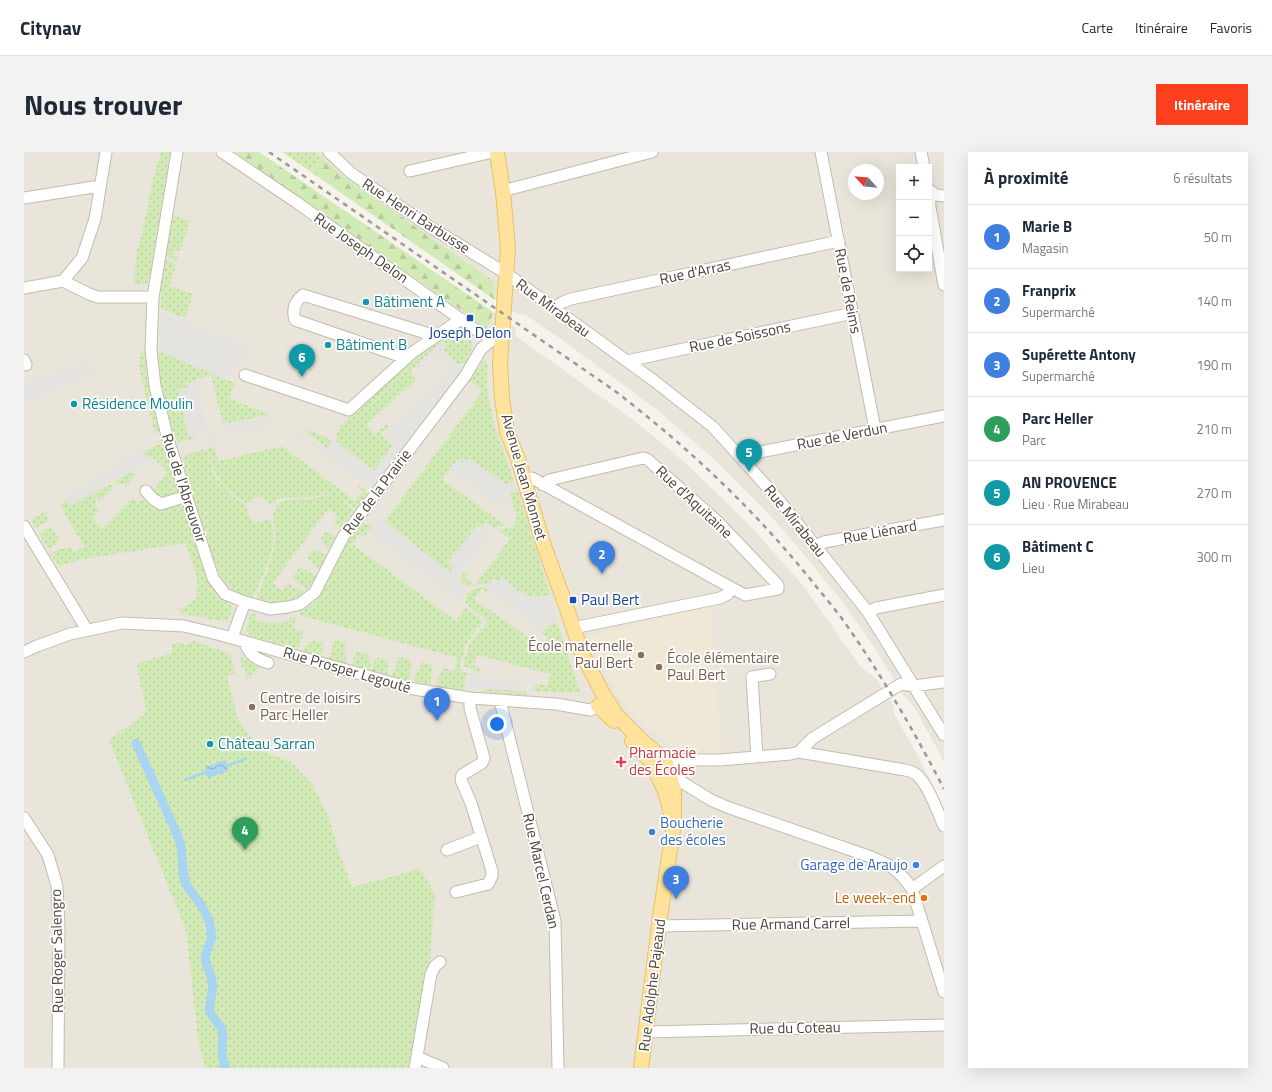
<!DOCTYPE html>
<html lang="fr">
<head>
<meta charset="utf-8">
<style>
	:root { --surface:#fff; --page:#f2f2f3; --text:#1f2937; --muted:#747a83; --line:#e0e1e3; --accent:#fc3f1d }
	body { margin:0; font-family:"Titillium Web",sans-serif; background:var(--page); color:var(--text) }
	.controls { position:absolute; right:12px; top:12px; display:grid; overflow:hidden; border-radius:0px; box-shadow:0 4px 16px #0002 }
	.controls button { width:36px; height:36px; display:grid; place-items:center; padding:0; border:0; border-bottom:1px solid var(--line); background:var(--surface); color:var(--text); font:20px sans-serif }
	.compass { position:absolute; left:824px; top:12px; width:36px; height:36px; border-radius:50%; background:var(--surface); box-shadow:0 4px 16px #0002; rotate:296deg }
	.you { position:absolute; left:473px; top:572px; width:14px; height:14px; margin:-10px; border:3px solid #fff; border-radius:50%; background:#1a73e8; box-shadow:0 0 0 6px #1a73e833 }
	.badge { display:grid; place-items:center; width:26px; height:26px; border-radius:50%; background:var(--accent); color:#fff; font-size:13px; font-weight:700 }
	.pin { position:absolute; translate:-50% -33px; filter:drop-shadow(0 1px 2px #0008) }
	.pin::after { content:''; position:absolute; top:21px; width:14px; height:12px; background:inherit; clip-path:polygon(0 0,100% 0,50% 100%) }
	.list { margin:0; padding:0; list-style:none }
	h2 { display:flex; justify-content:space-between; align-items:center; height:52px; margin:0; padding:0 16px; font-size:17px }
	h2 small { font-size:13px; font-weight:400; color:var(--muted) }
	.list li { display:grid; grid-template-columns:26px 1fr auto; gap:12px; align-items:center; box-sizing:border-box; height:64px; padding:0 16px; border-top:1px solid var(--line) }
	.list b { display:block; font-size:15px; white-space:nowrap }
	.list p { margin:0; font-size:13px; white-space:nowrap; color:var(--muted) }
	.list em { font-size:13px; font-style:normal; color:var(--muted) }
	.icon { flex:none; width:22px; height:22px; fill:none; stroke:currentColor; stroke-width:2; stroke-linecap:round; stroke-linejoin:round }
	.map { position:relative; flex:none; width:920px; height:916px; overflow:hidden; border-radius:0px }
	header { display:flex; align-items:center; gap:24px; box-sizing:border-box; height:56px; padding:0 20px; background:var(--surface); border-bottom:1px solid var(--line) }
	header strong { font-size:19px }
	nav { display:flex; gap:22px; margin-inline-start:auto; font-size:14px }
	.intro { display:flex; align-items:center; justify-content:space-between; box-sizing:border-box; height:96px; padding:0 24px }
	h1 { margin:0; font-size:28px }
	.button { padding:10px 18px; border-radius:0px; background:var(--accent); color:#fff; font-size:14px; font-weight:700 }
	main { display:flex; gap:24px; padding:0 24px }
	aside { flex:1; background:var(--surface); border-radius:0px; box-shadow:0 4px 16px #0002 }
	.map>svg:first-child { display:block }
	.residential { fill:#eae5da; fill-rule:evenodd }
	.education { fill:#efe8d6 }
	.grass { fill:url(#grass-dots) }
	.forest { fill:url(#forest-firs) }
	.parking { fill:#e5e3e0 }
	.water { fill:url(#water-waves) }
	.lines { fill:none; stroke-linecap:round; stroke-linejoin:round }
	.stream { stroke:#a9d4f2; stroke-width:2.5 }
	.canal { stroke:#a9d4f2; stroke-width:9 }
	.minor-casing { stroke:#c2bbae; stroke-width:13 }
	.major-casing { stroke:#e6c16a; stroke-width:16 }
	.minor { stroke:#fff; stroke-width:11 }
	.major { stroke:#ffe39c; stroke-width:14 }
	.rail { stroke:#9a9a9a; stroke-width:2.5; stroke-dasharray:5 5; stroke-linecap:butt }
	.culture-dot { fill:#0f9aa8; stroke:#fff; stroke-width:1.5 }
	.transit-dot { fill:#1a4fb4; stroke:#fff; stroke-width:1.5 }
	.education-dot { fill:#8d6e63; stroke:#fff; stroke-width:1.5 }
	.health-dot { fill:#e0444e; stroke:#fff; stroke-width:1.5 }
	.shop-dot { fill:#3f7fe0; stroke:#fff; stroke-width:1.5 }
	.food-dot { fill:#e8710a; stroke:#fff; stroke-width:1.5 }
	.labels { text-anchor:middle; stroke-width:3.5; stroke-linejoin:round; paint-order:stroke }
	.street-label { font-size:15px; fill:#4b4439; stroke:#fff }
	.culture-label { font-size:15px; fill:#0d838f; stroke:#fff; text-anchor:start }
	.transit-label { font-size:15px; fill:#164399; stroke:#fff }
	.education-label { font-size:15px; fill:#785e54; stroke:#fff; text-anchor:start }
	.health-label { font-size:15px; fill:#be3a42; stroke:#fff; text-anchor:start }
	.shop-label { font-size:15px; fill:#366cbe; stroke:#fff; text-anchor:start }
	.food-label { font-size:15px; fill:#c56008; stroke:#fff; text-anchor:end }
</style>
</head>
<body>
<header>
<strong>Citynav</strong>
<nav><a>Carte</a><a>Itinéraire</a><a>Favoris</a></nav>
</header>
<div class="intro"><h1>Nous trouver</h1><a class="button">Itinéraire</a></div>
<main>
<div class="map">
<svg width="920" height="916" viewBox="0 0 920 916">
	<defs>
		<pattern id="grass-dots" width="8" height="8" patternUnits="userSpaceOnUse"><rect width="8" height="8" fill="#d2eab5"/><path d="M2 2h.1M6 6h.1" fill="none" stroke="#b6ca9c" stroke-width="1.8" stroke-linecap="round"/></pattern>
		<pattern id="forest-firs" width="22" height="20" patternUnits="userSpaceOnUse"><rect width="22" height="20" fill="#d2eab5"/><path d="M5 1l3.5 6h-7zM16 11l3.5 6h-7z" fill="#b6ca9c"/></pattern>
		<pattern id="water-waves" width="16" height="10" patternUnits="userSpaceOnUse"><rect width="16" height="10" fill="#a9d4f2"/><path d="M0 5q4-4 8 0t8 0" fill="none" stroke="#8caec5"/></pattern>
	</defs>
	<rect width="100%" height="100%" fill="#f6f3ec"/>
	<path class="residential" d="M0 0H210L464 176 469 160 491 175 492 184 608 267 644 296 667 316 727 375 778 432 837 515 853 527 869 553 871 564 892 600 920 656V916H0Z
		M292 0H920V610L891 556 880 544 852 498 818 449 767 387 741 358 692 309 632 257 545 193 502 163 493 162 471 148V134L319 24ZM875 15H905V117H875ZM830 18H854V42H830Z"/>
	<path class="education" d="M686 454 698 602 659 601 624 576 595 547 564 484Z"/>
	<path class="grass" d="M137 0H146L125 129 121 132 110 133 112 102 117 86 129 28Z
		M258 0H292L299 6 287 20Z
		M149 63 166 69 156 99 151 98 149 103 154 104 152 110 142 103Z
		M142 106 152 113 145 134 169 142 162 164 157 165 137 156V138Z
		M435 178C455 183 448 198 441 211L433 212 421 200 419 189 386 219 393 227 342 273 351 283 363 272 365 275 357 281 368 294 351 318 346 316 312 289V285L317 273 407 191Z
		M117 199H123L122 222 135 278 131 282 115 215Z
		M135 199 211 231 205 246 246 263 199 272 187 223 172 227V229L163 231V236L155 238 165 285 173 283 170 286 155 291 152 287 150 282C143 255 133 227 135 199Z
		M460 208 462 209 463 211V239L471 275 490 329 482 332 444 306 439 311 434 307 418 328 482 373 469 375 463 371 459 375 456 373 454 374H453L425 411 430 415 427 419 422 418 361 369 458 240 445 228Z
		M276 275 308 288 303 296Z
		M138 291 154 339 151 343 138 348 130 340C133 330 140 327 143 319L127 304 122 306 119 300Z
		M258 294 331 349 339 339 334 335 335 333 342 338V343L332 356 306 342H298L290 345 257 346 249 351 245 352 238 345 231 346 223 352 222 351C198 336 190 324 183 297L190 295 195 309Z
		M182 297 191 325 208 344 223 353 222 355C226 372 230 373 246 367 257 391 239 424 229 446L230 448 232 447C240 427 250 407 251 385 252 374 245 363 253 353 260 345 276 348 285 347 291 347 295 344 300 343 311 341 322 352 330 358L316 377 310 370 314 364 304 357 249 431 258 439 264 431 270 436H275L281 440 280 442C261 453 242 453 221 444 212 441 205 437 200 429 191 416 187 399 182 384 174 360 166 335 159 311V306L161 303Z
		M108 319 112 323 102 334 99 331 93 333 90 329Z
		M86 332 89 335 88 337 76 349 75 348 70 341Z
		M494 339 526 442 513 446 507 445 469 427 464 433 461 431 444 435C436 429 433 428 440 419L444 422 441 426 451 433 486 387 474 378C484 376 490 377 493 365L486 341Z
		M68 341 72 346 71 353 75 359 68 367 79 376 109 345 114 351C124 342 143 350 155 352L159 354 183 426 193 442 207 453 209 457 203 470 158 462 155 457C159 455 163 454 167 451 183 439 166 406 161 391L60 407 34 414 27 401C34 397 39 397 46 394L50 401 60 394 36 353 43 347 47 353Z
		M21 360 24 369 11 376 7 368Z
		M339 371 347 374V376L340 385 335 382 328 392 432 469 442 456 458 468V471L441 493 436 516 439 520 443 521 439 539 412 533C413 527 417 523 419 516L430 519 434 506 275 463V460C281 457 288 454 293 448 310 427 318 385 339 371Z
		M25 375 29 377 35 387 34 391 24 397 15 381Z
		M302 380 312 384 304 397 297 387Z
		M289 397 301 402 302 404 295 418C289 414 288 410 283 406Z
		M276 415 293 424 290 430 283 438 268 426Z
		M455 435H460L466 439 465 441 458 437 450 447 517 495 524 485 518 481 522 475 533 470 556 540 548 541 509 539 512 531 523 534 527 522 453 503 450 514 457 516 456 520 441 515 439 513 445 492 464 469 442 452C440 441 447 438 455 435Z
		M227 461 233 462 232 469 249 471 266 469V466L272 465 269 477 280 479 274 497 227 484 222 478Z
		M288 488 300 491 297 505 279 499 280 496Z
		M311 488 322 491C319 499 324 505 322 512L305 507Z
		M170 489 206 502 212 521 203 525 214 567 237 599 267 610 289 633 305 667 316 704 328 735 396 717 411 742 406 805 386 916H181L174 886 162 778 85 588 123 560 114 521V511L148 501V496L149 492 156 490 161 493Z
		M332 499 343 502 347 512 345 518 328 513Z
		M215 505 240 512 233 517 223 528 221 515H218Z
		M375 505 387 508 386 529 368 524Z
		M355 506 365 508 364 512V523L347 519 351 507Z
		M398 510 409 514 407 522V533L389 529Z
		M460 537 502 539V543L460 540Z"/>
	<path class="forest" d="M210 0H235L469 160 464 177Z
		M299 6 319 24 469 129 471 134V148L287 20Z"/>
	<path class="parking" d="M136 160 228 197 199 227 136 199Z
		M419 189 423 192 420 197 423 204 434 216 442 214 346 342 347 335 345 331 339 328 337 330 267 278 269 275 301 299 309 289H312L351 320 371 294 360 282 426 221V215L420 206 413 203 395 220 391 214Z
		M65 209 71 221 0 249V232Z
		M172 229 182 273H184L186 283 189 282 191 292 184 293 181 281 164 285 154 238 163 236 162 231Z
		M246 263 249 273 203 285 199 272Z
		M117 297 124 308 47 354 41 344Z
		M444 306 482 332 490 329 494 339 484 342 485 352 481 358 425 318 434 307 439 311Z
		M355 368 359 371 361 369 422 418 427 419 430 415 424 411 453 373 460 378 463 374 469 378 433 425 434 430 443 438 435 449 345 381Z
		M478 425 496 440 503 444 514 446 526 442 533 469 522 475 519 479 462 436 469 427 474 430Z
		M265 459 266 469 249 471 234 469 235 460Z
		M447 521 500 534 499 539 443 535Z"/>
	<path class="water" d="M201 608 204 619 184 626 181 615Z"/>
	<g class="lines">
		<path class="stream" d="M202 614 222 607
			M161 628 182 620"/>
		<path class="canal" d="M112 591 153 682 157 694 160 727 163 734 178 754 186 771 187 779 188 785 181 804 183 815 186 820 189 834 185 859 197 876 199 882 198 903 201 916"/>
		<defs>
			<path id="minor" d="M153 0 129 145 127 198 131 234 143 284 189 426 201 442 221 450 208 486
				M198 0 272 50 449 176 469 187 475 189
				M305 0 327 21 403 73 483 122 629 228 689 275 754 347 844 460 920 583
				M797 0 851 277
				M897 0 900 15
				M386 19 469 0
				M905 38 906 55 920 133
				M905 38 912 43 920 44
				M479 40 486 37 628 0
				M0 46 76 34
				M39 129 58 106 71 67 82 0
				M0 136 39 129 65 142 74 145H129
				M530 156 539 150 547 147 815 89
				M382 206 271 168C268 158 270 150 279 143L402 181 407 187
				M0 208 2 213
				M603 209 829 161
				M221 223 325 258 389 200 437 167
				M716 304 920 264
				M500 329 508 326 706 435 704 442 696 446 549 476
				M519 333 525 328 619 306 623 307 694 370 754 433V437L721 443 706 435
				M122 339 129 347 137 352 163 344
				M0 374 63 478
				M792 394 800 390 920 368
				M221 450 246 457 264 455 276 452 291 440 319 385 442 223 457 197 469 187
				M844 460 852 456 920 443
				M220 489C225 502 231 507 244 511
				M0 500 13 494 46 482 98 471 160 474 197 483 390 537 446 546 532 552 566 558 574 554
				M920 530 890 534 877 532 789 586 775 600 767 602 696 608H659L650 611 645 620 661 632 687 648 703 655 847 705C867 713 876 719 888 737L920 840
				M476 549 531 769 534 916
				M775 600 881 618C886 619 890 620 893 623 905 634 913 659 920 674
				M733 605 728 525 746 522
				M0 666 24 703 33 734 35 774 34 916
				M423 698 457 685
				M888 737 920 714
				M432 740 464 732 468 724V719L447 651 437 628 438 623 458 611 460 606 446 556V546
				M635 774 898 769
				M622 880 920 873
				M393 905 419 916
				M391 916 407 822 411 814 416 810"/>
			<path id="major" d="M473 0 479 40 484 96 476 212 478 246 483 280 494 307 520 394 542 454 558 501 579 542 594 565 619 590 641 608 650 638V671L636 765 617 916
				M574 554 590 569
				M608 589 637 621 645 620
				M629 615C636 627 644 644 646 659"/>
		</defs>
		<use href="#minor" class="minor-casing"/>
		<use href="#major" class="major-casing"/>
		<use href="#minor" class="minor"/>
		<use href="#major" class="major"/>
		<path class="rail" d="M245 0 591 239C665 296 732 359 791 433 800 444 810 456 819 468 857 522 890 579 920 637"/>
	</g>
	<g class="culture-dot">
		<circle cx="342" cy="150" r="4"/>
		<circle cx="304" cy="193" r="4"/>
		<circle cx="50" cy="252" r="4"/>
		<circle cx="186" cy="592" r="4"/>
	</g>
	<g class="transit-dot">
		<rect x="442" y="162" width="8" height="8" rx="2"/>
		<rect x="545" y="444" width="8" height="8" rx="2"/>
	</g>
	<g class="education-dot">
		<circle cx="617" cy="503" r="4"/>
		<circle cx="635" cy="515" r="4"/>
		<circle cx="228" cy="555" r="4"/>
	</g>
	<path class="health-dot" d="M595 604h4v4h4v4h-4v4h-4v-4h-4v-4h4z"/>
	<g class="shop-dot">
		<circle cx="628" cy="680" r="4"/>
		<circle cx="892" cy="713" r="4"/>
	</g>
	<circle class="food-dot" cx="900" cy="746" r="4"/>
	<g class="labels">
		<g class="street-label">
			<text transform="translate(392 64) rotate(33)" y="5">Rue Henri Barbusse</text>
			<text transform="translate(337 96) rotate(35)" y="5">Rue Joseph Delon</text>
			<text transform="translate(671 120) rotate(-12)" y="5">Rue d'Arras</text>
			<text transform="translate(824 139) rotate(79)" y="5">Rue de Reims</text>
			<text transform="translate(529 156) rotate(36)" y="5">Rue Mirabeau</text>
			<text transform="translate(716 185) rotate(-12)" y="5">Rue de Soissons</text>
			<text transform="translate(818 284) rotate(-11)" y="5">Rue de Verdun</text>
			<text transform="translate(500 325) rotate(74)" y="5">Avenue Jean Monnet</text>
			<text transform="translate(160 336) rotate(72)" y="5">Rue de l'Abreuvoir</text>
			<text transform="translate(353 340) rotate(-53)" y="5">Rue de la Prairie</text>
			<text transform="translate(670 350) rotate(43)" y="5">Rue d'Aquitaine</text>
			<text transform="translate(771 369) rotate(51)" y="5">Rue Mirabeau</text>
			<text transform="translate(856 380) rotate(-10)" y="5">Rue Liénard</text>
			<text transform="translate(323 518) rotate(16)" y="5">Rue Prosper Legouté</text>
			<text transform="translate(517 719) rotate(77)" y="5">Rue Marcel Cerdan</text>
			<text transform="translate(767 772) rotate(-1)" y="5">Rue Armand Carrel</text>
			<text transform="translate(33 799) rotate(-91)" y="5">Rue Roger Salengro</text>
			<text transform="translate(628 833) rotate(-83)" y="5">Rue Adolphe Pajeaud</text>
			<text transform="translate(771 876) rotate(-1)" y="5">Rue du Coteau</text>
		</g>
		<g class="culture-label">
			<text x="350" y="155">Bâtiment A</text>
			<text x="312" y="198">Bâtiment B</text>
			<text x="58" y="257">Résidence Moulin</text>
			<text x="194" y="597">Château Sarran</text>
		</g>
		<g class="transit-label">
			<text x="446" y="186">Joseph Delon</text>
			<text x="557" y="453" text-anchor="start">Paul Bert</text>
		</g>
		<g class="education-label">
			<text x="609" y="499" text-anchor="end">École maternelle<tspan x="609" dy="17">Paul Bert</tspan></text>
			<text x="643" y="511">École élémentaire<tspan x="643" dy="17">Paul Bert</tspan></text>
			<text x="236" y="551">Centre de loisirs<tspan x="236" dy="17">Parc Heller</tspan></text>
		</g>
		<g class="health-label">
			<text x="605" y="606">Pharmacie<tspan x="605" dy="17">des Écoles</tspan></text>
		</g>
		<g class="shop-label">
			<text x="636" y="676">Boucherie<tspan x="636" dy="17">des écoles</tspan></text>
			<text x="884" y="718" text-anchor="end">Garage de Araujo</text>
		</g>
		<g class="food-label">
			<text x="892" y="751">Le week-end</text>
		</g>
	</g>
</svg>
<div class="controls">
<button>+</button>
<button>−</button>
<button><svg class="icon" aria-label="locate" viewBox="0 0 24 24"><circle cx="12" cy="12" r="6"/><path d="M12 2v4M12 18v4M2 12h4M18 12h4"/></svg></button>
</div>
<svg class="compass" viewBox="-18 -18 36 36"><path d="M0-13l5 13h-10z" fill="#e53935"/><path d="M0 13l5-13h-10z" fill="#747a83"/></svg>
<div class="you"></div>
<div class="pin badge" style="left:413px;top:569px;background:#3f7fe0">1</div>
<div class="pin badge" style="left:578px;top:422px;background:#3f7fe0">2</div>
<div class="pin badge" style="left:652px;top:747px;background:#3f7fe0">3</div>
<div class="pin badge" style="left:221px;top:698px;background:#2e9e5b">4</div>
<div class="pin badge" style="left:725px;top:320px;background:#0f9aa8">5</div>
<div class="pin badge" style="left:278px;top:225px;background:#0f9aa8">6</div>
</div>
<aside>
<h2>À proximité<small>6 résultats</small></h2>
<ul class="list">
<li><span class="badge" style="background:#3f7fe0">1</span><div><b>Marie B</b><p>Magasin</p></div><em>50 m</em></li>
<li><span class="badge" style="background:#3f7fe0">2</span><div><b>Franprix</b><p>Supermarché</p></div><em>140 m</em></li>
<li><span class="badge" style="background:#3f7fe0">3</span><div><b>Supérette Antony</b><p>Supermarché</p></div><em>190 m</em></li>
<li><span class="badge" style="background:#2e9e5b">4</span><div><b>Parc Heller</b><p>Parc</p></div><em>210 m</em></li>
<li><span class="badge" style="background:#0f9aa8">5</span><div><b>AN PROVENCE</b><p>Lieu · Rue Mirabeau</p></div><em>270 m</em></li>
<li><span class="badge" style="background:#0f9aa8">6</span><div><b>Bâtiment C</b><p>Lieu</p></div><em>300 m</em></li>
</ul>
</aside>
</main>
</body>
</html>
